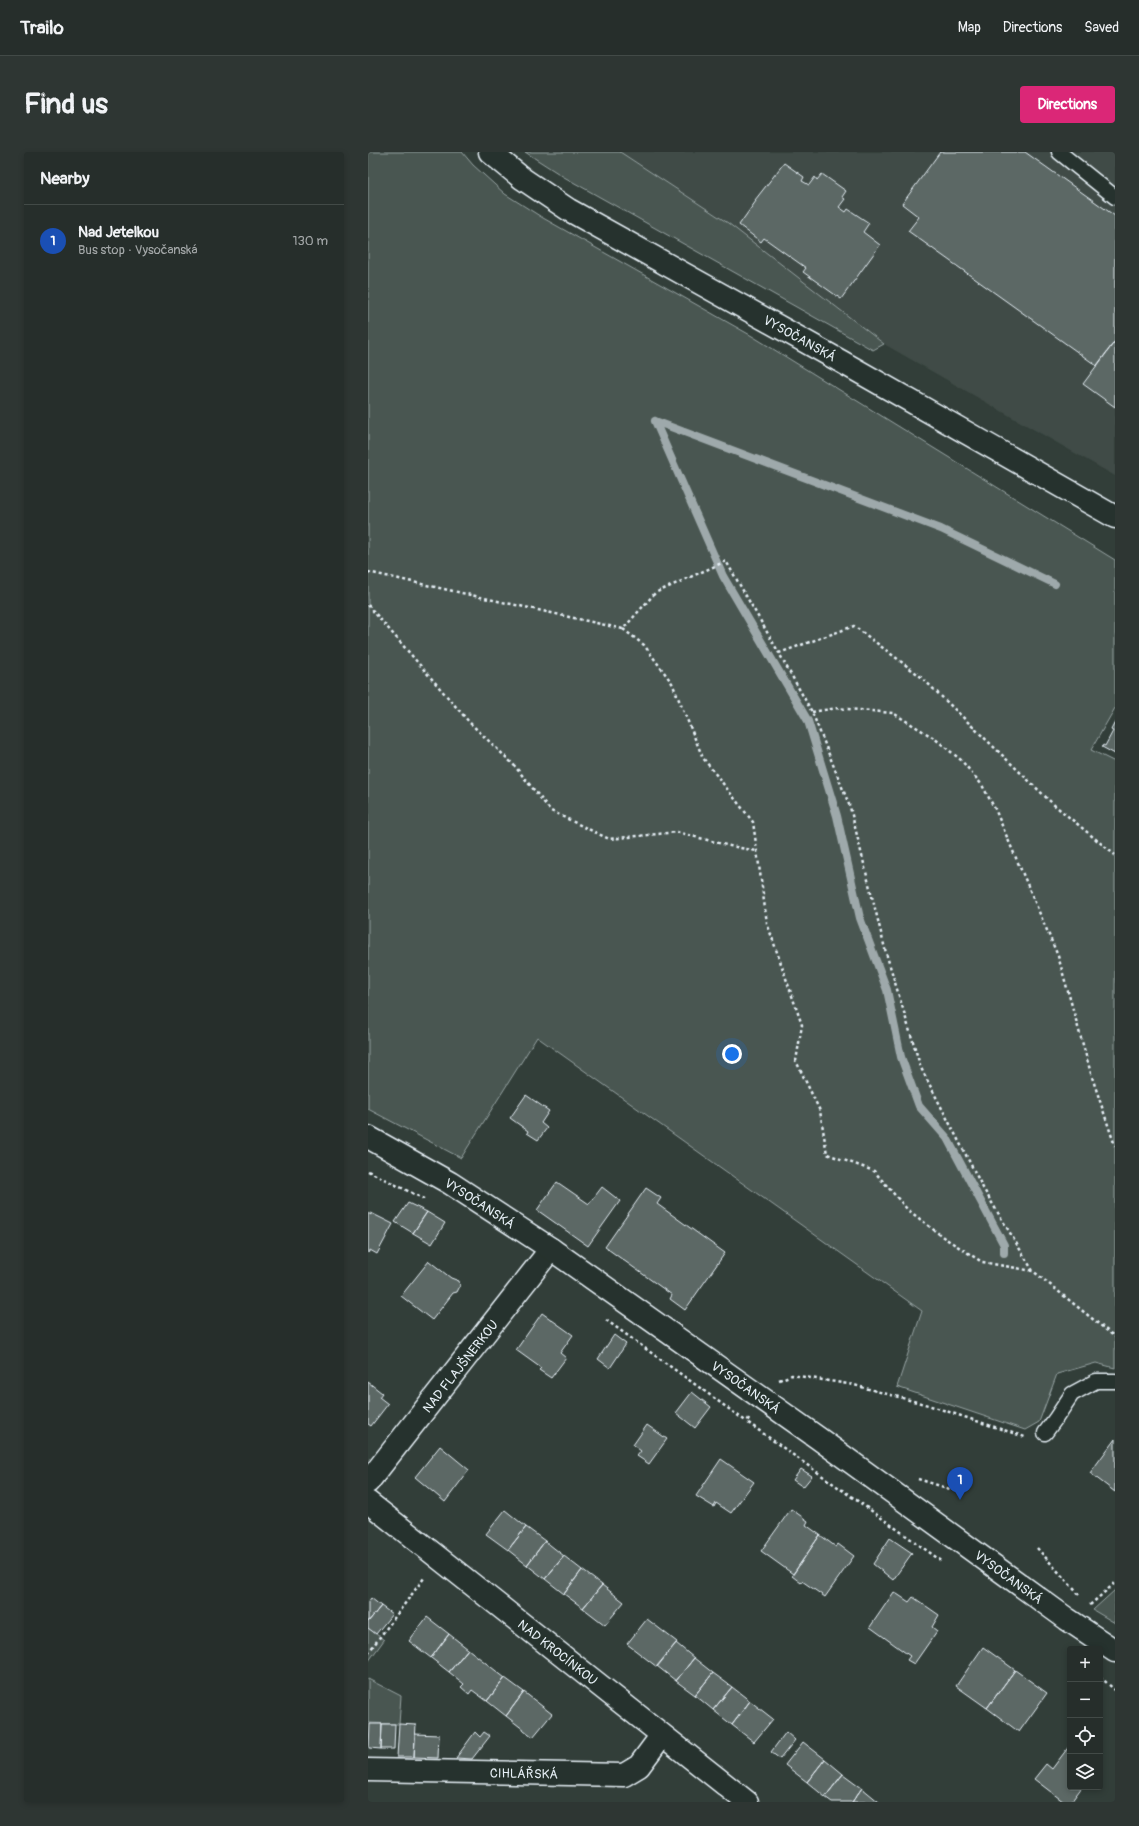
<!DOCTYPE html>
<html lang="en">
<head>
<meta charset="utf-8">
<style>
	:root { --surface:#262e2b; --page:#2e3633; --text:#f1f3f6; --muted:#a4a8a9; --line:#424a47; --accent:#db2777 }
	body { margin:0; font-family:Pangolin,sans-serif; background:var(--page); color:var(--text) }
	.controls { position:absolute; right:12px; bottom:12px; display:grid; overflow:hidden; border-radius:4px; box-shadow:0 2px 6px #0003 }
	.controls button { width:36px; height:36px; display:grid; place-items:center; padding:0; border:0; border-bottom:1px solid var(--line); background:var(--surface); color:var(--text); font:20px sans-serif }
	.you { position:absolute; left:364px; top:902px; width:14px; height:14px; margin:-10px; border:3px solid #fff; border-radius:50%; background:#1a73e8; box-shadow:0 0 0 6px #1a73e833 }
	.badge { display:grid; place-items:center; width:26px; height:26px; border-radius:50%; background:var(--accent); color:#fff; font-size:13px; font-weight:700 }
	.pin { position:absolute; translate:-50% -33px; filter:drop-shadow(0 1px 2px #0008) }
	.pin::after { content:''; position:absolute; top:21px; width:14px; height:12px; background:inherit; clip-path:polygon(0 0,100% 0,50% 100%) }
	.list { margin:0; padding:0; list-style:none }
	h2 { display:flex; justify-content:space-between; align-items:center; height:52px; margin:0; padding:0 16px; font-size:17px }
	h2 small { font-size:13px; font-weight:400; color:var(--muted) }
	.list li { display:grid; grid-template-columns:26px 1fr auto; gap:12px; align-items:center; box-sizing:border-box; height:72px; padding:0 16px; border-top:1px solid var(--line) }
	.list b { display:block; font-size:15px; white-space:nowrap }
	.list p { margin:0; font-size:13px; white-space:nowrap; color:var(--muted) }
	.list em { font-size:13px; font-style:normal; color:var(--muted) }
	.icon { flex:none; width:22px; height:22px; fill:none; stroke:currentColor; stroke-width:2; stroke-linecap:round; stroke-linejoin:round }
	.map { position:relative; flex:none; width:747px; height:1650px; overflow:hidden; border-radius:4px }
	header { display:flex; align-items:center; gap:24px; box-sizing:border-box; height:56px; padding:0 20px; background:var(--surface); border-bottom:1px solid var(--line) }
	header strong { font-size:19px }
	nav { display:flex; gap:22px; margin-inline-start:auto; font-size:14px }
	.intro { display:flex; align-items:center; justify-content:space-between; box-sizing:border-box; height:96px; padding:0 24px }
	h1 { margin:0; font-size:28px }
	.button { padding:10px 18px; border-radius:4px; background:var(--accent); color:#fff; font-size:14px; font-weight:700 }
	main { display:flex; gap:24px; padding:0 24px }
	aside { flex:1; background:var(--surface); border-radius:4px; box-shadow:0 2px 6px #0003 }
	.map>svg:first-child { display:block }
	.built { fill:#3f4b46 }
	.green { fill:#495651; stroke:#98a4a4 }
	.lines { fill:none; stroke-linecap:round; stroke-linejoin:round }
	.stream { stroke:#9ea9ab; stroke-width:8 }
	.building { fill:#5c6865; stroke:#e8f1f8 }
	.service-casing { stroke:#e8f1f8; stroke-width:17 }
	.minor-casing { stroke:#e8f1f8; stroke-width:25 }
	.secondary-casing { stroke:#e8f1f8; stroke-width:25 }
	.path { stroke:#e8f1f8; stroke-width:2.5; stroke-dasharray:3 3; stroke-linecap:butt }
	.service { stroke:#26332d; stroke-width:14 }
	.minor { stroke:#26332d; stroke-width:22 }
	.secondary { stroke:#26332d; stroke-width:22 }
	.labels { text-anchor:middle; stroke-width:3; stroke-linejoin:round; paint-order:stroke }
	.street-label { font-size:13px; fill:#e8f1f8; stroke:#26332d }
</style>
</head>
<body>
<header>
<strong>Trailo</strong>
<nav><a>Map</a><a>Directions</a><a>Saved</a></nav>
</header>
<div class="intro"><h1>Find us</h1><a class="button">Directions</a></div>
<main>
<aside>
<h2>Nearby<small></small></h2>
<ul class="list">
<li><span class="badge" style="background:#1a4fb4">1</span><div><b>Nad Jetelkou</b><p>Bus stop · Vysočanská</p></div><em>130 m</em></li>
</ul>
</aside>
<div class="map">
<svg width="747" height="1650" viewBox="0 0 747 1650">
	<rect width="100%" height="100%" fill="#323e39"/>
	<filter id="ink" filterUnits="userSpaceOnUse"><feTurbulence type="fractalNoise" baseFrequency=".025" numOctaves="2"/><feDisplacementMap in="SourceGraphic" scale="8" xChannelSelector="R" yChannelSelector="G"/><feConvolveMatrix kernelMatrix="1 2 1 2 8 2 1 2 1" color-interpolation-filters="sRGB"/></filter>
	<g filter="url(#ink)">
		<path class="built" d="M252 0H747V324L516 192 360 71Z"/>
		<path class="green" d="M0 0H94L105 13 137 42 175 66 384 184 747 408V556L723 598 747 610V1216L728 1211 689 1222 671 1270 657 1278 529 1235 554 1159 169 885 93 1006 0 957Z
			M157 0H252L360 71 516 192 505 198 196 25Z
			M747 1438V1471L725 1458Z
			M0 1476 16 1488 0 1510Z
			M0 1527 33 1544 31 1572 0 1571Z"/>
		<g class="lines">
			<path class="stream" d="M287 269 355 424 440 569 469 664 492 766 519 838 533 905 551 954 579 986 636 1093V1101
				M287 269 573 377 687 432"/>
		</g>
		<path class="building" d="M572 0H657L747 64V189L729 214 540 79 551 65 534 52Z
			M416 11 436 25 434 29 441 33 447 25 449 28 454 22 478 39 474 45 477 47 471 55 478 60 480 57 501 71 495 80 512 93 473 147 435 120 438 116 396 86 393 90 371 73 388 49 387 48Z
			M747 189V255L715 232Z
			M747 570V602L734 595 735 593 737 594 745 579 743 578Z
			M158 943 181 959 173 971 179 976 170 988 159 981 160 979 142 966Z
			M189 1030 221 1052 234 1035 252 1049 220 1094 169 1058Z
			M278 1036 293 1046 289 1052 357 1101 317 1158 302 1147 304 1143 237 1095Z
			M40 1051 59 1060 45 1081 27 1070Z
			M59 1060 77 1071 64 1092 45 1081Z
			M0 1061 3 1063V1061L25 1072 9 1102 2 1098 0 1101Z
			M61 1109 83 1126 91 1129 92 1134 89 1140 85 1141 64 1168 33 1144Z
			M174 1161 205 1183 192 1201 198 1206 183 1226 171 1218 173 1216 148 1198Z
			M246 1183 258 1192 242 1216 230 1207Z
			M0 1230 14 1241 11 1245 20 1252 3 1274 0 1272Z
			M324 1240 343 1255 327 1276 308 1261Z
			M279 1273 299 1287 281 1312 269 1304 273 1299 265 1293Z
			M747 1287V1340L722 1321Z
			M72 1294 101 1318 77 1350 47 1325Z
			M353 1307 386 1330 363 1361 348 1351 346 1355 328 1344Z
			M433 1317 444 1324 435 1335 425 1328Z
			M423 1357 440 1369 438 1373 452 1383 425 1422 393 1399Z
			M137 1358 158 1375 140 1398 118 1382Z
			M158 1375 177 1389 159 1413 140 1398Z
			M452 1383 468 1395 470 1392 486 1404 457 1445 434 1429 433 1431 424 1424Z
			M522 1386 544 1401 525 1428 505 1412Z
			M177 1389 196 1404 177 1427 159 1413Z
			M196 1404 214 1418 196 1442 177 1427Z
			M214 1418 234 1433 215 1456 196 1442Z
			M234 1433 256 1450 237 1473 215 1456Z
			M526 1440 541 1450 545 1445 571 1463 564 1475 569 1479 546 1512 539 1508 542 1504 502 1475Z
			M3 1446 13 1454 0 1470V1450Z
			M13 1454 24 1462 8 1482 0 1476V1470Z
			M59 1465 81 1482 63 1506 41 1489Z
			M279 1467 309 1490 289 1515 259 1492Z
			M81 1482 100 1497 81 1520 63 1506Z
			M308 1491 326 1506 308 1529 289 1514Z
			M615 1495 647 1518 619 1556 588 1534Z
			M100 1497 137 1526 119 1549 104 1538 101 1542 93 1535 96 1532 81 1520Z
			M326 1506 345 1521 327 1543 308 1529Z
			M647 1518 679 1541 651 1580 619 1556Z
			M345 1521 364 1535 345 1558 327 1543Z
			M137 1526 156 1540 138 1564 119 1549Z
			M364 1535 382 1549 364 1573 345 1558Z
			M156 1540 184 1562 165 1585 138 1564Z
			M382 1549 405 1567 386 1590 364 1573Z
			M2 1572H14L13 1597 1 1596Z
			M14 1572H27L26 1597H13Z
			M31 1572 48 1573 46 1605H29Z
			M107 1580 112 1585 116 1580 122 1584 104 1607 88 1606Z
			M418 1580 427 1588 412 1607 403 1600Z
			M47 1582 71 1583 70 1606 46 1605Z
			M435 1590 457 1607 439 1630 417 1613Z
			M702 1593V1635H714L703 1650H696L666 1627 678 1612 684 1617Z
			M457 1607 475 1622 457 1645 439 1630Z
			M475 1622 494 1636 484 1650H464L457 1645Z
			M494 1636 511 1650H484Z"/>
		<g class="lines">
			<defs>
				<path id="service" d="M691 0 747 45
					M677 1281 688 1266 704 1242 728 1229H747"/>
				<path id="minor" d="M0 1330 183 1097
					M0 1350 379 1650
					M0 1618 256 1623 271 1614 294 1583"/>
				<path id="secondary" d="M122 0 155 27 201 58 474 210 747 365
					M0 985 82 1031 183 1097 450 1286 699 1467 747 1499"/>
			</defs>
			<use href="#service" class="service-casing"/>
			<use href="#minor" class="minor-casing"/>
			<use href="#secondary" class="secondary-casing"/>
			<path class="path" d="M0 420 255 477 287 441 358 409 411 501
				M0 453 102 571 145 612 183 659 241 687 309 680 362 694 389 699
				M255 477 276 493 304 531 335 606 385 670 399 771 434 873 428 909 452 959 459 1002 506 1019 539 1057 575 1085 614 1110 665 1119 747 1185
				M444 560 469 556 525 561 566 586 593 608 614 633 627 657 690 804 724 925 747 994
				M0 1019 56 1047
				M665 1119 615 1036 553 916 518 801 482 655 444 560 411 501 486 474 552 524 685 652 747 703
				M238 1168 379 1270
				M411 1228 424 1223 486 1233 560 1253 657 1285
				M381 1266 379 1270 575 1410
				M550 1327 582 1337
				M669 1396 713 1445
				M722 1453 747 1431
				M0 1501 56 1426
				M732 1525 747 1538"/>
			<use href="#service" class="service"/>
			<use href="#minor" class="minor"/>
			<use href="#secondary" class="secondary"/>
		</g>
	</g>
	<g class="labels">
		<g class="street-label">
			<text transform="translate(432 186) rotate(29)" y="5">VYSOČANSKÁ</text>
			<text transform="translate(112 1051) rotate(33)" y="5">VYSOČANSKÁ</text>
			<text transform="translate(92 1214) rotate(-52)" y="5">NAD FLAJŠNERKOU</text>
			<text transform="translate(378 1235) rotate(35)" y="5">VYSOČANSKÁ</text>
			<text transform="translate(641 1425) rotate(36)" y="5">VYSOČANSKÁ</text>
			<text transform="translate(190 1500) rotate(38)" y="5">NAD KROCÍNKOU</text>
			<text transform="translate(156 1621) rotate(1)" y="5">CIHLÁŘSKÁ</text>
		</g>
	</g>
</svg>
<div class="controls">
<button>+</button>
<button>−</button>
<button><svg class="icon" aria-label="locate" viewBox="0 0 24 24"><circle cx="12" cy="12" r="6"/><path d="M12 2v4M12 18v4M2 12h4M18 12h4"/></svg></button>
<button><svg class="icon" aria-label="layers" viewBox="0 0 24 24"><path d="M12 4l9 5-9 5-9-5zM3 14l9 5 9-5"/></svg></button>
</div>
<div class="you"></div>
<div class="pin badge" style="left:592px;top:1348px;background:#1a4fb4">1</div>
</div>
</main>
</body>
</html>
